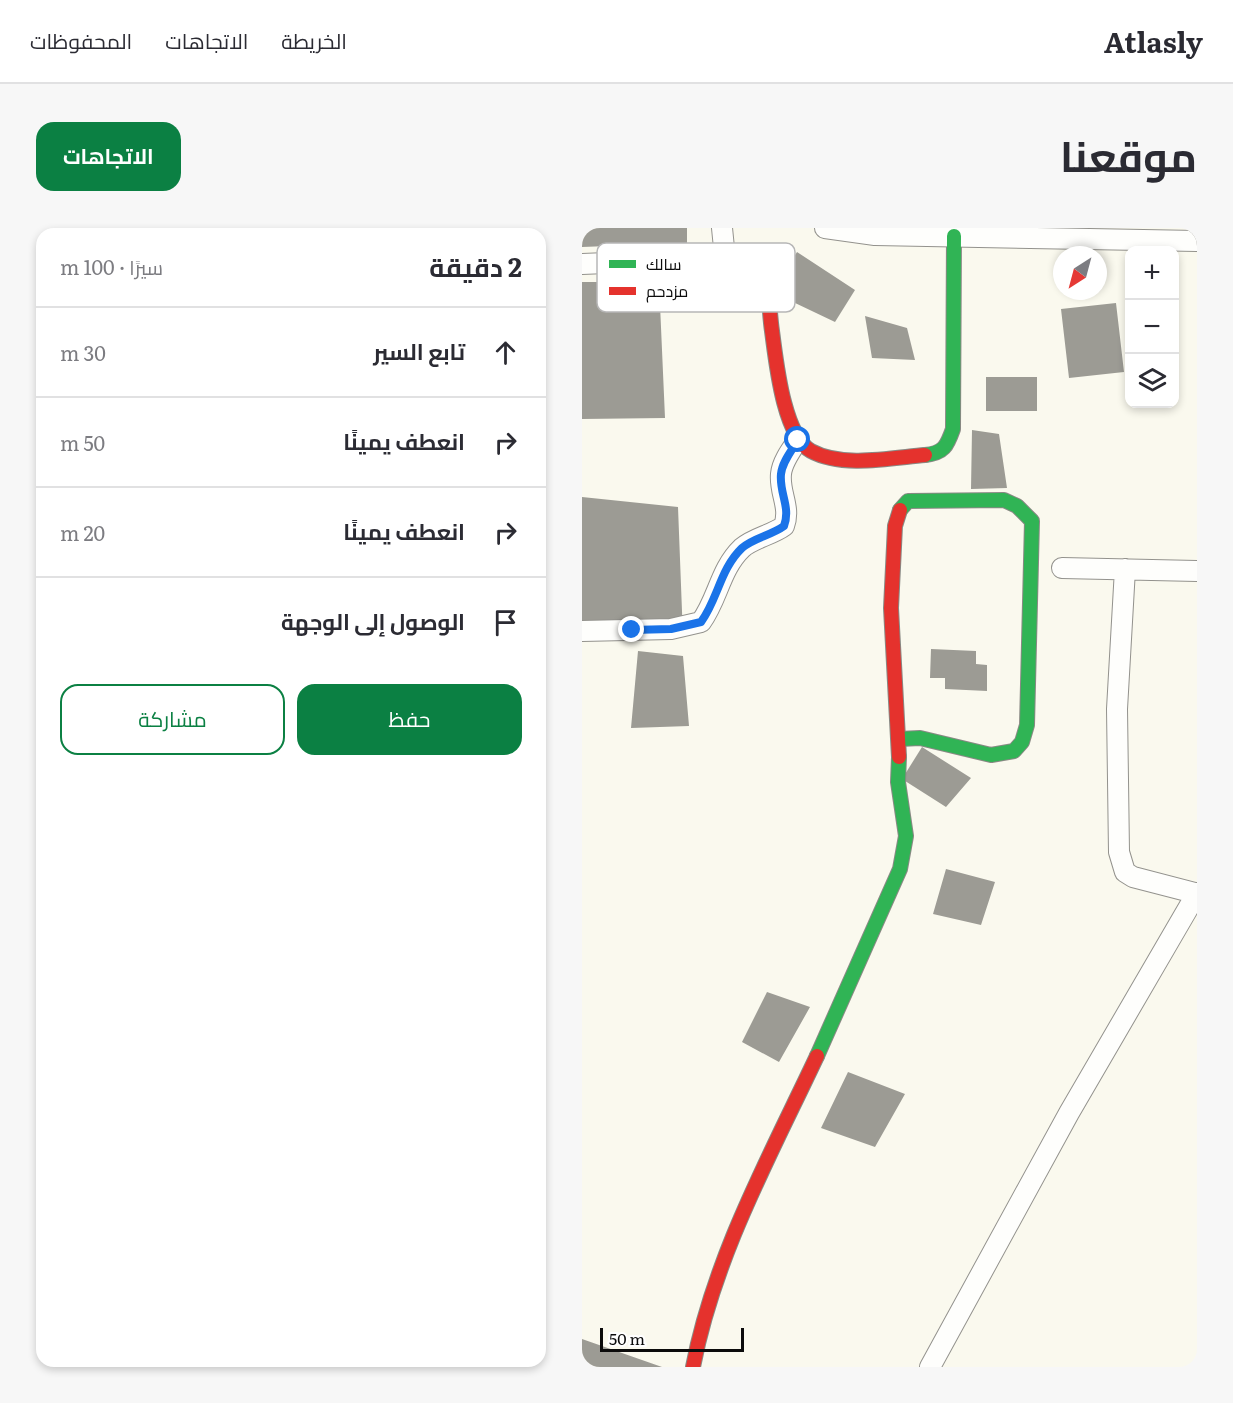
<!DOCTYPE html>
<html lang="ar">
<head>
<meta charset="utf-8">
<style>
	:root { --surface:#fff; --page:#f7f7f7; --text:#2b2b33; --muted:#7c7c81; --line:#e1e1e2; --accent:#0b8043 }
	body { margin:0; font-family:Literata,Cairo,serif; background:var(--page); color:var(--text); direction:rtl }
	.controls { position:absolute; right:18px; top:18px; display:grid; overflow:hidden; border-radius:12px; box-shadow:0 3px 9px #0003 }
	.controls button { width:54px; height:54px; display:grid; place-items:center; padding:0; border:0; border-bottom:2px solid var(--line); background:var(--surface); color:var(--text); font:30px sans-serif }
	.compass { position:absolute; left:471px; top:18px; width:54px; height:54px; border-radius:50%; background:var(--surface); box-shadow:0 3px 9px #0003; rotate:216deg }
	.scale { position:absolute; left:18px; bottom:15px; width:144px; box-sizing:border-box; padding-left:6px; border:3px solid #0b0b0b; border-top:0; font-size:16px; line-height:21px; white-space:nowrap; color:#0b0b0b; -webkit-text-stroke:4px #fff; paint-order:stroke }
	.stop { position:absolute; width:18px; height:18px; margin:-14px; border:4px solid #1a73e8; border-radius:50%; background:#fff }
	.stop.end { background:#1a73e8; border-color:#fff; box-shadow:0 2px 6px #0008 }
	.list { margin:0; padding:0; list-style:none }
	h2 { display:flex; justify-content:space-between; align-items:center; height:78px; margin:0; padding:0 24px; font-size:26px }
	h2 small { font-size:20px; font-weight:400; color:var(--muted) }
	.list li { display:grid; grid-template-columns:39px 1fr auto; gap:18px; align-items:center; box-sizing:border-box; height:90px; padding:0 24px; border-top:2px solid var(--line) }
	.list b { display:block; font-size:22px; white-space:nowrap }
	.list em { font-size:20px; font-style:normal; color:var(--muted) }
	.actions { display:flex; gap:12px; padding:18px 24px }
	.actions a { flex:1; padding:14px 0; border:2px solid var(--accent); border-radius:18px; text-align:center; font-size:21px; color:var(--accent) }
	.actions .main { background:var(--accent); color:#fff }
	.icon { flex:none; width:33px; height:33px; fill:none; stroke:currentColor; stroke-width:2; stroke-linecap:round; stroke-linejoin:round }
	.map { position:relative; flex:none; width:615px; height:1139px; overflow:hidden; direction:ltr; border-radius:18px }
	header { display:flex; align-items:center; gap:36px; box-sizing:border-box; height:84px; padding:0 30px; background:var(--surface); border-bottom:2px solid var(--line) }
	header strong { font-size:28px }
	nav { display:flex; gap:33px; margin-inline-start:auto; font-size:21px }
	.intro { display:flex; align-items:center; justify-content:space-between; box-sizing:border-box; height:144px; padding:0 36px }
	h1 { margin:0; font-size:42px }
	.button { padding:15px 27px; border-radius:18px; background:var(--accent); color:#fff; font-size:21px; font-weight:700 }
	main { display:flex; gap:36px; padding:0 36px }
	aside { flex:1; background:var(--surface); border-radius:18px; box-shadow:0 3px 9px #0003 }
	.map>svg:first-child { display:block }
	.building { fill:#9c9b94 }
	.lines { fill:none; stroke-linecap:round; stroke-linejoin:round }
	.street-casing { stroke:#93928d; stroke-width:22 }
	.fast-casing { stroke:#898984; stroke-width:16 }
	.jam-casing { stroke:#898984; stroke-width:16 }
	.street { stroke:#fefefc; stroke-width:20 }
	.fast { stroke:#30b455; stroke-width:14 }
	.jam { stroke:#e5322d; stroke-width:14 }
	.route { stroke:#1a73e8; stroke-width:8 }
	.key { fill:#fff; stroke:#b6b6b6; stroke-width:1.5 }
	.key-label { font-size:16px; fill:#0b0b0b }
</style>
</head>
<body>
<header>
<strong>Atlasly</strong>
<nav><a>الخريطة</a><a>الاتجاهات</a><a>المحفوظات</a></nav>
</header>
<div class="intro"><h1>موقعنا</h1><a class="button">الاتجاهات</a></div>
<main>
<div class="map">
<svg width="615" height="1139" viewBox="0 0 615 1139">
	<rect width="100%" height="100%" fill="#faf9ee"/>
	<path class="building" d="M0 0H105V15L0 19Z
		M215 24 273 62 253 94 190 64Z
		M0 54H77L83 190 0 191Z
		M534 75 542 144 487 150 479 81Z
		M543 76H548V93L544 94Z
		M283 88 325 100 333 132 290 130Z
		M404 149H455V183H404Z
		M390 202 417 206 425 260 389 261Z
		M0 269 96 279 101 409 0 395Z
		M349 421 394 423V436L405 437V463L363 461V450H348Z
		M56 423 101 428 107 498 49 500Z
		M340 519 389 550 364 579 320 551Z
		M364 641 413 654 399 697 351 686Z
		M185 764 228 779 197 834 160 814Z
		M266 844 323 866 293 919 239 900Z
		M0 1111 80 1139H0Z"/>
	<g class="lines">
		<defs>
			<path id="street" d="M243 0 293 7 615 13
				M0 36 143 30 140 0
				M480 340 615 343
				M543 341 535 481 537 624 543 644 551 649 613 665
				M0 403 89 401 119 394C136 371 138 341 160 320 171 310 190 307 202 298 209 279 197 265 199 246 200 234 209 222 216 212
				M348 1139 487 885 615 665"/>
			<path id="fast" d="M343 227C362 225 365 218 371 201L372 8
				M318 511 338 510 409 527 432 523 440 514 445 497 450 293 435 278 422 272 326 273 318 282
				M235 828 318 641 324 608 316 554 317 529"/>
			<path id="jam" d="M143 30 171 34 181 44C188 63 187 83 190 103 194 132 201 207 229 223 260 240 309 230 343 227
				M317 529 309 380 313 298 318 282
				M111 1139C132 1029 188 928 235 828"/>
		</defs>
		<use href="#street" class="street-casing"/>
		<use href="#fast" class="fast-casing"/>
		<use href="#jam" class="jam-casing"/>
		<use href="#street" class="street"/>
		<use href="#fast" class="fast"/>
		<use href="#jam" class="jam"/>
	</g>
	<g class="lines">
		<path class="route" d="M50 402 89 401 119 394C136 371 138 341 160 320 171 310 190 307 202 298 209 279 197 265 199 246 200 234 210 222 216 212"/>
	</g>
	<rect x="15" y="15" width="198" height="69" rx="9" class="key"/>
	<rect x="27" y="32" width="27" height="8" fill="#30b455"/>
	<rect x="27" y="59" width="27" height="8" fill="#e5322d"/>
	<g class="key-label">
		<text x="64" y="42">سالك</text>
		<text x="64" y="69">مزدحم</text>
	</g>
</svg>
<div class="controls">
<button>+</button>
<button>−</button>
<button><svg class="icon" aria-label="layers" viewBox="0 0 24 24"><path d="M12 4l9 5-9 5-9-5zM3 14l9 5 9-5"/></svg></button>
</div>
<svg class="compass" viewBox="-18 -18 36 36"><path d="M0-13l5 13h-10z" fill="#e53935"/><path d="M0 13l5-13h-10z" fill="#7c7c81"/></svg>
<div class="scale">50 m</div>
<div class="stop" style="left:216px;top:212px"></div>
<div class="stop end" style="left:50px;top:402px"></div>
</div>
<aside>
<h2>2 دقيقة<small>سيرًا · 100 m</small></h2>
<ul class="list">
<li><svg class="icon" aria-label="ahead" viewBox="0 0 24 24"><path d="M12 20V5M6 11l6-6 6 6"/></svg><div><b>تابع السير</b></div><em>30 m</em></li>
<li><svg class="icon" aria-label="right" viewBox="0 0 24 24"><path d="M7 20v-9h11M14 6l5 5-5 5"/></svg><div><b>انعطف يمينًا</b></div><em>50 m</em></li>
<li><svg class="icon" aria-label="right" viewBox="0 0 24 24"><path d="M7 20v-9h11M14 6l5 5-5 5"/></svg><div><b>انعطف يمينًا</b></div><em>20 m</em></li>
<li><svg class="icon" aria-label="arrive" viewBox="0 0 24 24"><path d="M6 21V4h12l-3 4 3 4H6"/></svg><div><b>الوصول إلى الوجهة</b></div></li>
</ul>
<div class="actions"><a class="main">حفظ</a><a>مشاركة</a></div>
</aside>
</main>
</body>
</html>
